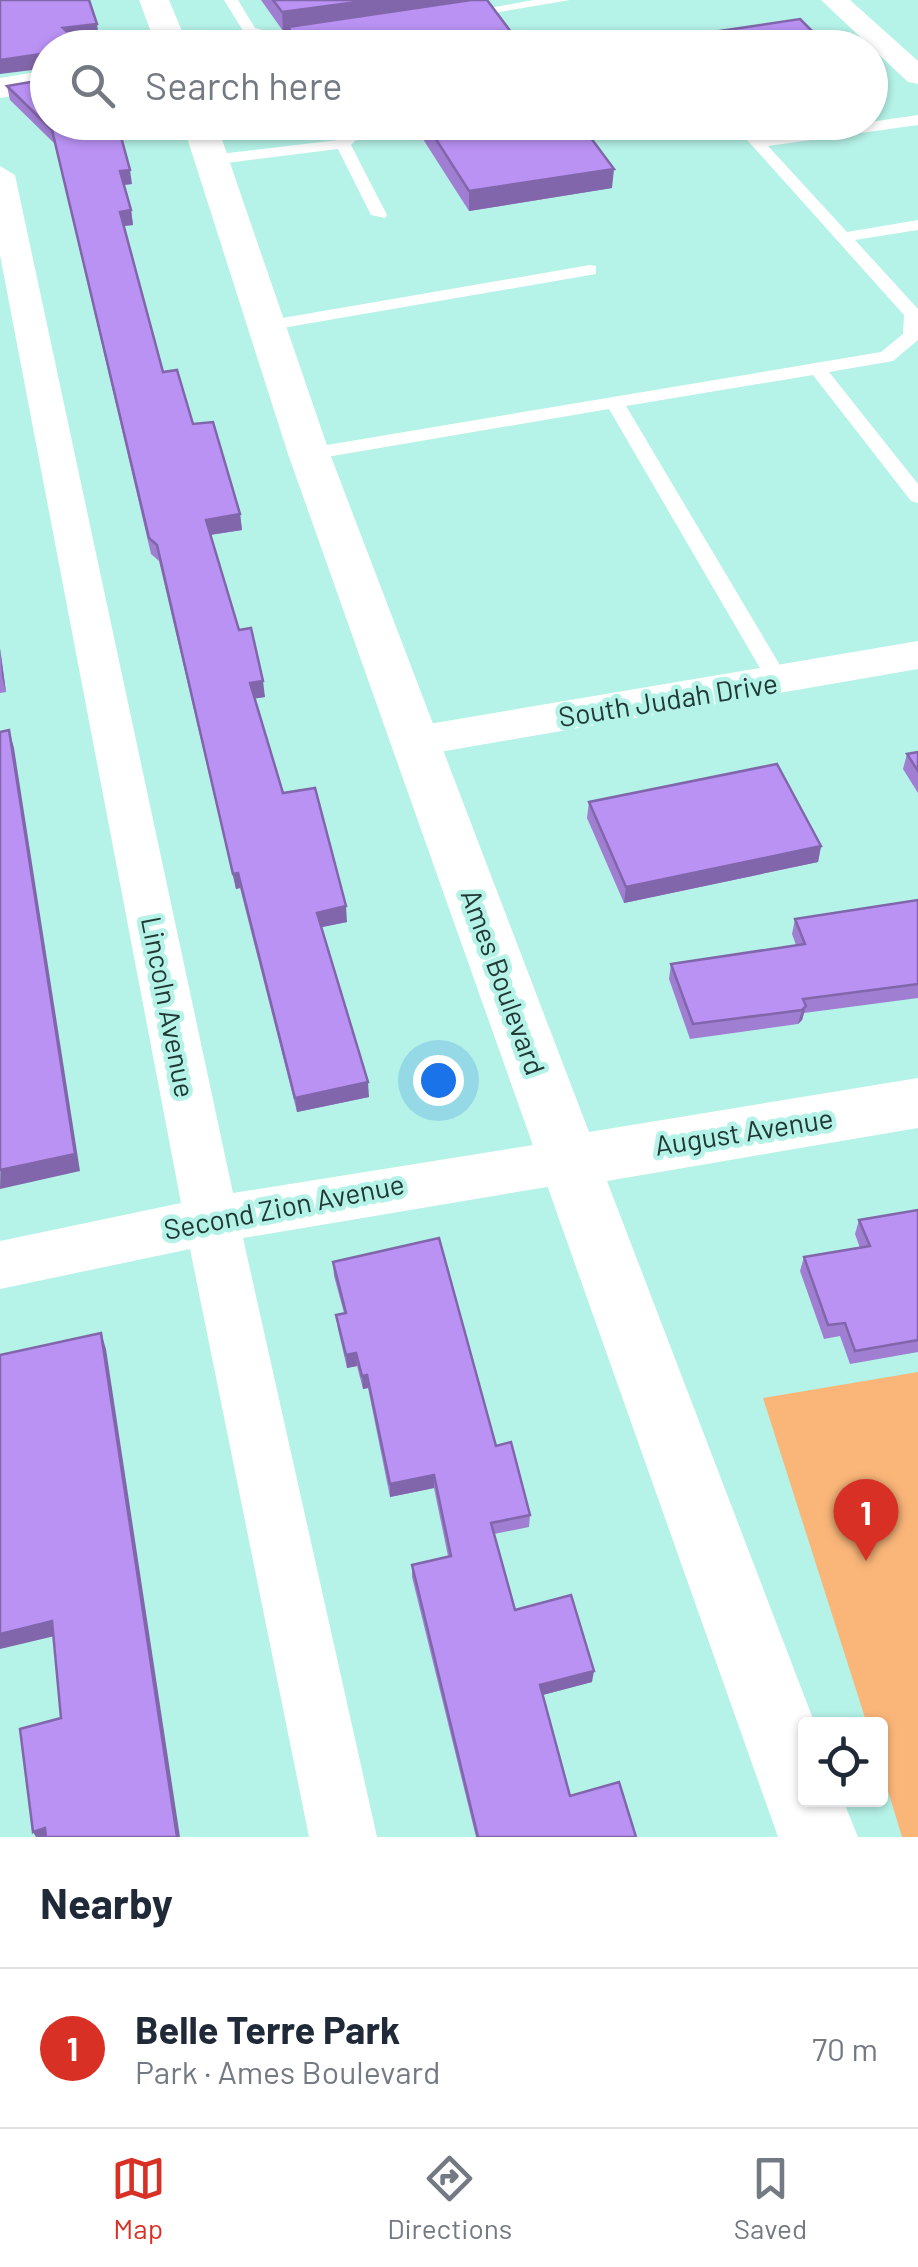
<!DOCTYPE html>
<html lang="en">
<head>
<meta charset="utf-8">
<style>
	:root { --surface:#fff; --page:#f6f6f7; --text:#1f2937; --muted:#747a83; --line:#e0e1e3; --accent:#d93025 }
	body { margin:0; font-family:Barlow,sans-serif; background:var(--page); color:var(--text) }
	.controls { position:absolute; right:30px; bottom:30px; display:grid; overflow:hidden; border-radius:10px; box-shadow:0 2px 8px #0004 }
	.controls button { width:90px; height:90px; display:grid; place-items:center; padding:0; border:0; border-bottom:2px solid var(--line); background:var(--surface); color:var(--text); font:50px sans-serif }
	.you { position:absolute; left:438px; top:1080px; width:35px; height:35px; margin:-25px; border:8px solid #fff; border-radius:50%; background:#1a73e8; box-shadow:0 0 0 15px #1a73e833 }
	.badge { display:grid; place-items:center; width:65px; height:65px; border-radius:50%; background:var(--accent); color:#fff; font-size:32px; font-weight:700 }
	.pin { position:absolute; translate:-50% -82px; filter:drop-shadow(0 2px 5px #0008) }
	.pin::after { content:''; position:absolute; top:52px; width:35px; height:30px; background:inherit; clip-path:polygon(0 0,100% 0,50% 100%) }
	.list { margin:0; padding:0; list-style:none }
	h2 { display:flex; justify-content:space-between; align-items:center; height:130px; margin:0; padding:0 40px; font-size:42px }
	h2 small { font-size:32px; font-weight:400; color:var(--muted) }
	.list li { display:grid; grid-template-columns:65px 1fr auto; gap:30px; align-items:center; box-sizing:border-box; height:160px; padding:0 40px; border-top:2px solid var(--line) }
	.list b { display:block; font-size:38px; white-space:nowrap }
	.list p { margin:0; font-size:32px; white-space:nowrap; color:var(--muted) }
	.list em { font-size:32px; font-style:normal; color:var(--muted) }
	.icon { flex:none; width:55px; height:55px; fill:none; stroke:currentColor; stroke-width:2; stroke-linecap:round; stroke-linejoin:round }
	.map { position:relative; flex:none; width:918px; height:1837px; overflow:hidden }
	.search { position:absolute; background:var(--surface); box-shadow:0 2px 8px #0004; left:30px; right:30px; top:30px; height:110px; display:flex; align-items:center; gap:25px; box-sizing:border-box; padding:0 35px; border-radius:55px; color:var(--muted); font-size:38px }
	.sheet { height:290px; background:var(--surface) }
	nav { display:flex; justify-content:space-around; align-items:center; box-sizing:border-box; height:140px; border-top:2px solid var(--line); background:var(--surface); font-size:28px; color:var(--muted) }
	nav a { display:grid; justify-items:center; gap:5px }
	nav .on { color:var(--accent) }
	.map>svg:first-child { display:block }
	.green { fill:#fab679 }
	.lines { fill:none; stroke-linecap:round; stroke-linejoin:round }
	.service { fill:#fff; fill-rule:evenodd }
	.minor { fill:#fff; fill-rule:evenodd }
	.tertiary { fill:#fff; fill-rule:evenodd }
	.wall { fill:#a07ed2 }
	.shaded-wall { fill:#8266ab }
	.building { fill:#ba92f4; stroke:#8266ab; stroke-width:2.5 }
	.labels { text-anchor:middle; stroke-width:9; stroke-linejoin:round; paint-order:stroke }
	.street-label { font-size:28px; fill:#213935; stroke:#b5f2e7 }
</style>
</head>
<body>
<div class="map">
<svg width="918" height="1837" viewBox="0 0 918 1837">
	<rect width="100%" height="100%" fill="#b5f2e7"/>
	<path class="green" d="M918 1372V1837H902L881 1768 880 1724H867L763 1398Z"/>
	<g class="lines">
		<path class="service" d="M224 0H238L255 28 283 35 320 30 327 34 283 43 245 34Z
			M534 0H570L464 18 457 14Z
			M918 115V125L768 146 847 232 918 220V230L855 240 918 309V340L893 361 829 372 918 484V503L911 501 813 375 626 406 790 682 787 687H771L609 409 309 460 299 454 309 448 881 352 903 334 904 315 731 122H747L761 138Z
			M357 122H373L351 145 387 215 385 218 371 215 338 149 211 165 203 160 211 155 338 140Z
			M590 265 596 266V274L265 331 256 326 265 321Z"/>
		<path class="minor" d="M821 0H850L918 61V84L908 82Z
			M0 166 15 175 233 1193 571 1139 590 1145 598 1161 590 1177 571 1183 243 1238 377 1837H309L190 1249 0 1289V1241L181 1203 0 255Z
			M918 641V669L417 756 402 752 395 741 402 730 417 726Z"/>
		<path class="tertiary" d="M139 0H169L189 48H157Z
			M48 70V90L0 98V78Z
			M182 122H216L330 454 589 1132 918 1078V1128L607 1181 815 1724H806V1800H843L858 1837H778L288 454Z"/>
	</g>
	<path class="wall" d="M261 0H487L523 48H291L288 30 283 31Z
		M720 31 829 48H719Z
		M7 86 132 184 124 185 131 210 133 225 124 226 163 372 193 424 240 514 242 530 211 535 239 630 265 697 255 698 283 793 347 922 321 927 369 1097 297 1112 240 888 236 889 159 561 151 554 55 144 10 100Z
		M412 122H579L612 188 469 211Z
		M0 648 6 692 0 693Z
		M918 752V793L903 769 907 754Z
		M589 802 821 846 818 862 624 903 587 818Z
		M918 900V998L804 1013 802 1020 798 1024 690 1039 669 979 671 964 796 945 792 934 795 919Z
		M918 1210V1352L850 1364 840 1336 824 1339 800 1271 804 1257 860 1248 855 1234 859 1220Z
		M333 1262 496 1446 530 1515 529 1527 494 1534 515 1610 592 1682 542 1695 570 1796 636 1837H476L412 1577V1565L448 1556 434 1488 390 1497 368 1388 363 1389 357 1366 347 1368 338 1329 336 1315 344 1313 334 1276Z"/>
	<path class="shaded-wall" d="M372 0H476L288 27V30L283 31 282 12Z
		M97 24 99 38 65 42 63 28Z
		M48 53V68L0 74V60Z
		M614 169 612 188 469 211V191Z
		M130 170 132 184 122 185 120 171Z
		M131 210 133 225 122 226 120 212Z
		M240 514 242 530 208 535 206 520Z
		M0 648 6 692 2 677Z
		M263 681 265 697 252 699 250 683Z
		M9 730 14 748 80 1171 0 1189Z
		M821 846 818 862 624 903 626 887Z
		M238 873 240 888 236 889 233 874Z
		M346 906 347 922 318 928 317 913Z
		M806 1006 802 1020 798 1024 802 1010Z
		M368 1082 369 1097 297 1112 295 1098Z
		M101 1333 106 1349 180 1837H177Z
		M356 1353 357 1366 347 1368 346 1355Z
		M367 1375 368 1388 363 1389 362 1376Z
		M434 1475V1488L390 1497V1484Z
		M52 1621 59 1635 0 1649V1634Z
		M594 1671 592 1682 539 1696 540 1685Z
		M45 1828 50 1837H36L33 1832Z"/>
	<path class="building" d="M0 0H89L97 24 63 28 85 48H48V53L0 60Z
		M273 0H372L282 12Z
		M471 0H487L523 48H301L288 27Z
		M800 19 829 48H735L720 31Z
		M48 79V122H117L130 170 120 171 131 210 120 212 163 372 177 370 193 424 213 422 240 514 206 520 239 630 251 628 263 681 250 683 283 793 315 788 346 906 317 913 368 1082 295 1098 238 873 233 874 157 545 149 538 52 130 7 86Z
		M425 122H579L614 169 469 191Z
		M9 730 75 1154 0 1170V732Z
		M918 752V771L907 754Z
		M777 764 821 846 626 887 589 802Z
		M918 900V984L803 999 806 1006 802 1010 693 1024 671 964 805 944 795 919Z
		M918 1210V1340L855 1351 845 1323 828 1325 804 1257 870 1246 859 1220Z
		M439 1238 496 1446 511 1442 530 1515 491 1523 515 1610 571 1595 594 1671 540 1685 570 1796 619 1782 636 1837H478L412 1565 451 1556 434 1475 390 1484 367 1375 362 1376 356 1353 346 1355 336 1315 346 1313 333 1262Z
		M101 1333 177 1837H46L45 1828 33 1832 20 1729 61 1718 52 1621 0 1634V1355Z"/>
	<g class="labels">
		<g class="street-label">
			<text transform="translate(668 700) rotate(-9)" y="10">South Judah Drive</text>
			<text transform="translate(503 982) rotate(70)" y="10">Ames Boulevard</text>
			<text transform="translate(168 1007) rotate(79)" y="10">Lincoln Avenue</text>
			<text transform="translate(744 1132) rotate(-9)" y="10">August Avenue</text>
			<text transform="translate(284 1207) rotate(-11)" y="10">Second Zion Avenue</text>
		</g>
	</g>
</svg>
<div class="controls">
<button><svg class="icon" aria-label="locate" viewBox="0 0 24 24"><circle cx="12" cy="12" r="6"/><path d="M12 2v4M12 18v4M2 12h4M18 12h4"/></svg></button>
</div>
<div class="you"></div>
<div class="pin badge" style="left:866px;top:1561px">1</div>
<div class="search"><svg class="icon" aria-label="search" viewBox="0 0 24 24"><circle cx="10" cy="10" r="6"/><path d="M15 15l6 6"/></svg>Search here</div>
</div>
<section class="sheet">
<h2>Nearby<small></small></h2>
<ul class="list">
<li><span class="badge">1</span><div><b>Belle Terre Park</b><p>Park · Ames Boulevard</p></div><em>70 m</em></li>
</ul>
</section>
<nav>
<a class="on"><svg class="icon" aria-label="map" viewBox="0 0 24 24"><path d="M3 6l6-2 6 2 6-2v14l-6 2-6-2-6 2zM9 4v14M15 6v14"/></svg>Map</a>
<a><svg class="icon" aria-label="directions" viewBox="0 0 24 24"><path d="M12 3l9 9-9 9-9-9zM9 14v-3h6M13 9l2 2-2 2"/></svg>Directions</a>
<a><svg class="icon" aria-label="saved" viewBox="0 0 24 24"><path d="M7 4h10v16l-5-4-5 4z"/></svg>Saved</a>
</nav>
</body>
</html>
